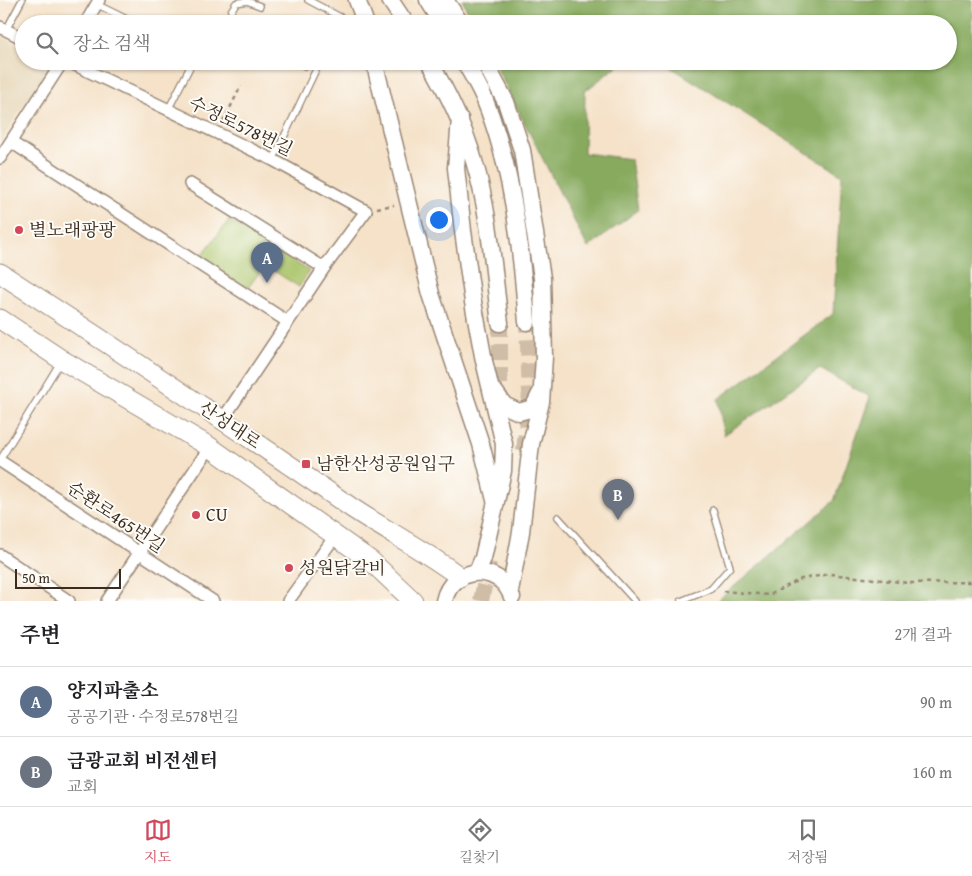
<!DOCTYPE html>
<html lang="ko">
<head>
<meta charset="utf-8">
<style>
	:root { --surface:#fff; --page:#f2f2f2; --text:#202124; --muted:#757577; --line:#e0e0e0; --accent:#d1495b }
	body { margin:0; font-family:"Gentium Book Plus","Noto Serif KR",serif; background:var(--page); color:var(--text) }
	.scale { position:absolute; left:15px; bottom:12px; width:106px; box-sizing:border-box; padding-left:5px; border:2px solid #3b2a1e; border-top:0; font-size:14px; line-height:18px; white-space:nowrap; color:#3b2a1e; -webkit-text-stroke:4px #fdfcf7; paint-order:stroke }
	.you { position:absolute; left:438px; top:219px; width:18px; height:18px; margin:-12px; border:4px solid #fff; border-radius:50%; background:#1a73e8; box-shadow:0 0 0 8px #1a73e833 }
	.badge { display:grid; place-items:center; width:32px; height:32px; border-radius:50%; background:var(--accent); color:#fff; font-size:16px; font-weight:700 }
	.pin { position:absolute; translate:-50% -41px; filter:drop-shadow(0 1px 2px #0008) }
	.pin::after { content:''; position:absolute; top:26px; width:18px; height:15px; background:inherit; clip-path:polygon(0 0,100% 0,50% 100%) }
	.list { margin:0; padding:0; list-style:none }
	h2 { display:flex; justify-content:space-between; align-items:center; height:65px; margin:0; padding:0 20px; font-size:21px }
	h2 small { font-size:16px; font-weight:400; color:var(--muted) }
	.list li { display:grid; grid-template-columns:32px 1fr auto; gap:15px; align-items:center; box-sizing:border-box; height:70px; padding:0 20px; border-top:1px solid var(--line) }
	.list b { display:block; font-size:19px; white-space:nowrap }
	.list p { margin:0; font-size:16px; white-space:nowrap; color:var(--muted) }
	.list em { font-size:16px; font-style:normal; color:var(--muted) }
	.icon { flex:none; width:28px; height:28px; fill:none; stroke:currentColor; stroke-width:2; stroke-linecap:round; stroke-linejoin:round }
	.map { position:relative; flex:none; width:972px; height:601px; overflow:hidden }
	.search { position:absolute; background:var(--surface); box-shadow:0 1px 4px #0004; left:15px; right:15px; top:15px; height:55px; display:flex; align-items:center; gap:12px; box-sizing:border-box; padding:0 18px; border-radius:28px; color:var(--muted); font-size:19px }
	.sheet { height:205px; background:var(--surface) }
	nav { display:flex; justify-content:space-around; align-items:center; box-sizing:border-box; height:70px; border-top:1px solid var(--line); background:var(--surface); font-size:14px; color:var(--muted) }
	nav a { display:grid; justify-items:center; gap:2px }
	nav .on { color:var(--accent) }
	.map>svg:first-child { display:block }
	.built { fill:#e6d6b7 }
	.green { fill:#aac46a; stroke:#727744 }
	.forest { fill:#87aa5e; stroke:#616a3e }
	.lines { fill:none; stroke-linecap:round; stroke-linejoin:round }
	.secondary-tunnel { stroke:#d0bda7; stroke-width:16; stroke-dasharray:16 8; stroke-linecap:butt }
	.lane-casing { stroke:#988674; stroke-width:8 }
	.street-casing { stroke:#988674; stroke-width:14 }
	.secondary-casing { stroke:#988674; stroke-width:19 }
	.primary-casing { stroke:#988674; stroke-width:21 }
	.path { stroke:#988674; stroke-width:2.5; stroke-dasharray:4 4; stroke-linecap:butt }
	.lane { stroke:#fff; stroke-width:5.5 }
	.street { stroke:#fff; stroke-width:11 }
	.secondary { stroke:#fff; stroke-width:16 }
	.primary { stroke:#fff; stroke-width:19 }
	.poi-dot { fill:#d1495b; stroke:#fdfcf7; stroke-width:2 }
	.labels { text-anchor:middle; stroke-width:4; stroke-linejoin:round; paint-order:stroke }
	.street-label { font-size:18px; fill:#3b2a1e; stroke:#fdfcf7 }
	.poi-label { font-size:18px; fill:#3b2a1e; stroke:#fdfcf7; text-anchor:start }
</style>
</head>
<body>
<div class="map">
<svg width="972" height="601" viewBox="0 0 972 601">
	<rect width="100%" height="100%" fill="#fdfcf7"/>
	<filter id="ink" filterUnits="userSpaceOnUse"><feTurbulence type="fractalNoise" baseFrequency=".02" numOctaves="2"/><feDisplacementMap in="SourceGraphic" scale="10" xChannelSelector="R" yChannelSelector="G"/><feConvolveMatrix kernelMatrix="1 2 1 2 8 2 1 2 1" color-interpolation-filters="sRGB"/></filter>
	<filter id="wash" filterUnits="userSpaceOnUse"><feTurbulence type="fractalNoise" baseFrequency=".0096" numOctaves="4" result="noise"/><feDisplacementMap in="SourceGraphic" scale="20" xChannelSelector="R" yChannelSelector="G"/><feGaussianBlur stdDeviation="1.12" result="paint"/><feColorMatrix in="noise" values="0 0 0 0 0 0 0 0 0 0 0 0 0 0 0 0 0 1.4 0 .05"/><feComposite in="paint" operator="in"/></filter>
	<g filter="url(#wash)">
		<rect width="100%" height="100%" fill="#f5e2c9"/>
		<path class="built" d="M0 36 24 47V61H53L0 142Z"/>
		<path class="green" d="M229 220 309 271 299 287 265 265 247 289 199 259Z"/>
		<path class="forest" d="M462 0H972V601H717L834 501 870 397 820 369 724 435 718 399 833 314 842 175 661 61H948V24H474Z
			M493 61H624L585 91 584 153 631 159 638 210 588 248Z"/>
	</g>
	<g filter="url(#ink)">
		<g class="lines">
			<path class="secondary-tunnel" d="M500 408V323
				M524 451 530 393 527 322
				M481 601 489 562"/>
			<defs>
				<path id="lane" d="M308 0 344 19 347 24
					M96 4 137 24
					M292 21 305 24
					M233 24 231 11 236 3 247 1 260 6
					M6 30 22 0
					M297 61 305 66
					M168 110 193 61
					M273 160 320 61
					M0 460 61 361
					M558 517 635 601
					M681 601 711 589 730 567 713 510"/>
				<path id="street" d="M85 24 99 0
					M0 27 24 39
					M67 61 273 160 366 211 324 268 223 419
					M11 142 288 322
					M0 158 63 61
					M190 184 324 268
					M0 461 213 601
					M0 555 69 601
					M107 601 210 447
					M288 601 336 535"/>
				<path id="secondary" d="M357 0 366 24
					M390 0 406 24
					M428 0 443 24
					M445 0 461 24
					M374 61 431 294 481 444 495 500
					M429 61C448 93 464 126 474 161 490 213 493 269 500 323
					M464 61C471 73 479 86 484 98 513 168 521 247 527 322
					M484 61 506 102 522 150 542 278 544 357 541 402 531 444 521 532 510 591
					M460 119 456 168 463 231 473 302 484 361 504 444 503 471 483 558 477 572
					M495 392 504 405 519 412 533 408 540 394
					M444 601C451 566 500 562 512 597"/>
				<path id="primary" d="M0 273C118 350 236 428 352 508 388 532 426 551 460 577
					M0 319 62 360 210 447 371 561 413 601"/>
			</defs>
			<use href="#lane" class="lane-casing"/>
			<use href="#street" class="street-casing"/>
			<use href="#secondary" class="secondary-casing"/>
			<use href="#primary" class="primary-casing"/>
			<path class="path" d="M223 122 241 86
				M377 208 394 205
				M723 591 769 595 801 579 830 574 909 583 972 582"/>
			<use href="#lane" class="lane"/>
			<use href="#street" class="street"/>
			<use href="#secondary" class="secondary"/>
			<use href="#primary" class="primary"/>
		</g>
	</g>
	<g class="poi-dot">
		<circle cx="19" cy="230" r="5"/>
		<rect x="301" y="459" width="10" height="10" rx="2.5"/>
		<circle cx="196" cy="515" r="5"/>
		<circle cx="289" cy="568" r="5"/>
	</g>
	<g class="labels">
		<g class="street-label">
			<text transform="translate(241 126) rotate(26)" y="6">수정로578번길</text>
			<text transform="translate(230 425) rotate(34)" y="6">산성대로</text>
			<text transform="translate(116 517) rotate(34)" y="6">순환로465번길</text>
		</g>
		<g class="poi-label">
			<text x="29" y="236">별노래팡팡</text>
			<text x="316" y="470">남한산성공원입구</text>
			<text x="206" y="521">CU</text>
			<text x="299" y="574">성원닭갈비</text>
		</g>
	</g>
</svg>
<div class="scale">50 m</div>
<div class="you"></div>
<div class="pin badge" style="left:267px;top:283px;background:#5c6f8a">A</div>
<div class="pin badge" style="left:618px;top:520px;background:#6b7280">B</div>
<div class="search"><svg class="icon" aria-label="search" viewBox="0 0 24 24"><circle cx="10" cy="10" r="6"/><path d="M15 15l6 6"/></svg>장소 검색</div>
</div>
<section class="sheet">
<h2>주변<small>2개 결과</small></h2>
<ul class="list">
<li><span class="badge" style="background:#5c6f8a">A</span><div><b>양지파출소</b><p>공공기관 · 수정로578번길</p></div><em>90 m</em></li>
<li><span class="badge" style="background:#6b7280">B</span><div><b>금광교회 비전센터</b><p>교회</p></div><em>160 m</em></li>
</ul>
</section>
<nav>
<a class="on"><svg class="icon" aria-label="map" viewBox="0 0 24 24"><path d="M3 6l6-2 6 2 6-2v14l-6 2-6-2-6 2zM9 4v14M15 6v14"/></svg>지도</a>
<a><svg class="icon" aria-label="directions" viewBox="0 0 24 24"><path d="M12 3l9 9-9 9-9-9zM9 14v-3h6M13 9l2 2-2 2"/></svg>길찾기</a>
<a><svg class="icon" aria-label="saved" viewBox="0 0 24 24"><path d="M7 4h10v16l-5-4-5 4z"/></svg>저장됨</a>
</nav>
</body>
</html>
